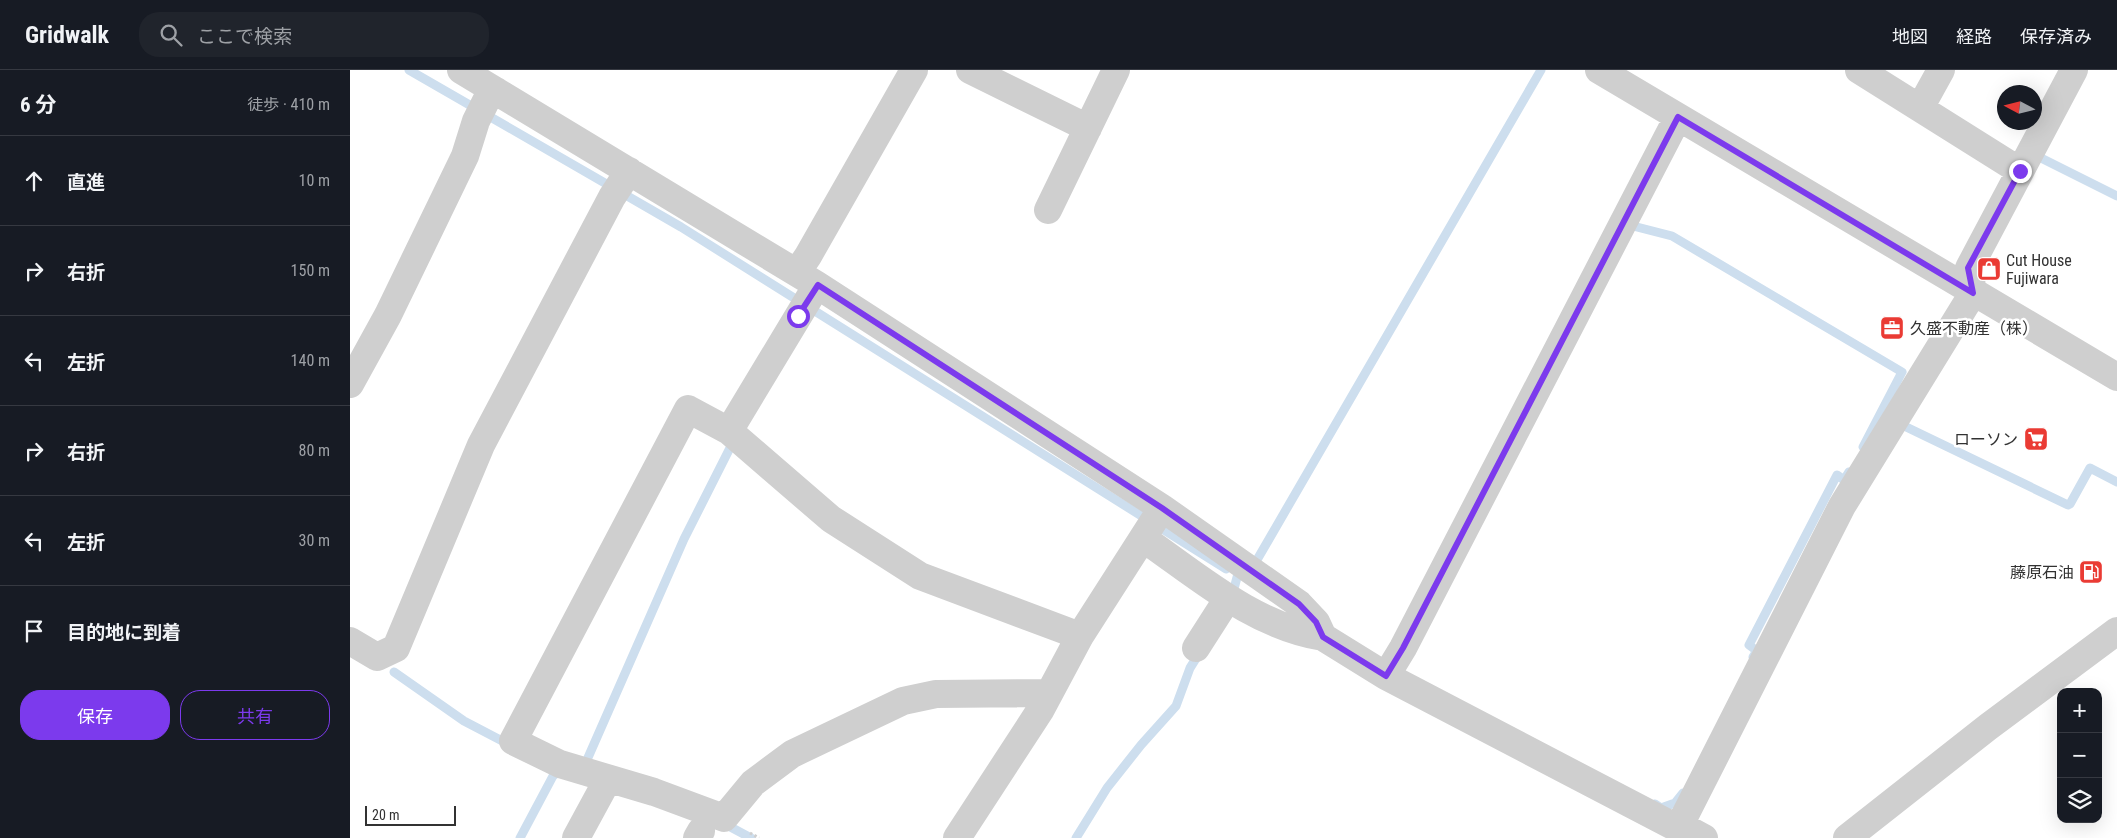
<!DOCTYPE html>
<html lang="ja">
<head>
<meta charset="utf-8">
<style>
	:root { --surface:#171b24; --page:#20242c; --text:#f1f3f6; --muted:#9ea1a6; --line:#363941; --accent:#7c3aed }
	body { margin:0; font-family:"Roboto Condensed","Noto Sans JP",sans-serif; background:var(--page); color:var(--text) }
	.controls { position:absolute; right:15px; bottom:15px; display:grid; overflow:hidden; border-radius:10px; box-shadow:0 5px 20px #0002 }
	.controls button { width:45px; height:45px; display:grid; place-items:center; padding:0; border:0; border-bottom:1px solid var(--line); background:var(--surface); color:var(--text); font:25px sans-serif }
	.compass { position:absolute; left:1647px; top:15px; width:45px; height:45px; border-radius:50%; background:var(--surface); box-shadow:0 5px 20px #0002; rotate:277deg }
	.scale { position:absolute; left:15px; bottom:12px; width:91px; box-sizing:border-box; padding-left:5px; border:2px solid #323232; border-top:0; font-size:14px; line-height:18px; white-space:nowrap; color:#323232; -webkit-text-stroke:4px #fff; paint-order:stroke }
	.stop { position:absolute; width:15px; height:15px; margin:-11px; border:4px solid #7c3aed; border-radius:50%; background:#fff }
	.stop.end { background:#7c3aed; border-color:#fff; box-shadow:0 1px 5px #0008 }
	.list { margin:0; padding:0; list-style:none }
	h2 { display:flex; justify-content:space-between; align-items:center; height:65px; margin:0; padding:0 20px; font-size:21px }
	h2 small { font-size:16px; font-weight:400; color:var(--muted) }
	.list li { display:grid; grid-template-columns:32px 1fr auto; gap:15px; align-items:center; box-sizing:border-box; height:90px; padding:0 20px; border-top:1px solid var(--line) }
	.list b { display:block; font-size:19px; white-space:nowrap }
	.list em { font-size:16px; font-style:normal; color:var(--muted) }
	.actions { display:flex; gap:10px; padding:15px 20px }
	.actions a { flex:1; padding:11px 0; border:1px solid var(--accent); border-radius:20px; text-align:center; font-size:18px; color:var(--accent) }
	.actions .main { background:var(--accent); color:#fff }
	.icon { flex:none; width:28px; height:28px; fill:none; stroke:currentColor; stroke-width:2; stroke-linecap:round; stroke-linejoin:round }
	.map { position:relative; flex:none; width:1767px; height:768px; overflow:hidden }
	header { display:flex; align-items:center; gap:30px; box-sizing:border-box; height:70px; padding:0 25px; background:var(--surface); border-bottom:1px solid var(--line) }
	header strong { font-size:24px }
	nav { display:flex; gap:28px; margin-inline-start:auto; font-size:18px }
	.search { width:350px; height:45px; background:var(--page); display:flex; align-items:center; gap:12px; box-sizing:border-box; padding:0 18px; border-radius:20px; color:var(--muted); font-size:19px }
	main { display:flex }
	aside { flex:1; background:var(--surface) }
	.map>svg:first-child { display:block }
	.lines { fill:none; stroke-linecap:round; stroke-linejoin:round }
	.stream { stroke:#cddeee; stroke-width:9 }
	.path { stroke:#cfcfcf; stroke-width:3; stroke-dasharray:2.5 2.5; stroke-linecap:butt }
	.minor { stroke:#cfcfcf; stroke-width:28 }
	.route { stroke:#7c3aed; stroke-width:6 }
	.labels { text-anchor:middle; stroke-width:5; stroke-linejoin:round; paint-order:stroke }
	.poi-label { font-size:16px; fill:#323232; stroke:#fff; text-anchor:start }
</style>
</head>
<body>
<header>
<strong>Gridwalk</strong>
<div class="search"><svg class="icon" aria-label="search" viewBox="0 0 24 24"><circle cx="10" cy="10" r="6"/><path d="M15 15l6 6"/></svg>ここで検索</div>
<nav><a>地図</a><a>経路</a><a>保存済み</a></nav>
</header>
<main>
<aside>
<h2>6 分<small>徒歩 · 410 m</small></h2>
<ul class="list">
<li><svg class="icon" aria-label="ahead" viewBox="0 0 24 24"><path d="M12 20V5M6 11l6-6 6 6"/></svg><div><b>直進</b></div><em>10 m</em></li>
<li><svg class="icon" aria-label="right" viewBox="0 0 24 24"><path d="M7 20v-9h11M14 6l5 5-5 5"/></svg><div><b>右折</b></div><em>150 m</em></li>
<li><svg class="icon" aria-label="left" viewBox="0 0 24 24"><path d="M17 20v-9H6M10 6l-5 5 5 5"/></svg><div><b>左折</b></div><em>140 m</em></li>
<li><svg class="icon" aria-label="right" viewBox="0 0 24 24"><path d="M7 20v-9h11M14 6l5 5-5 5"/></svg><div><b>右折</b></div><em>80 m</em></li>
<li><svg class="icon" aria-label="left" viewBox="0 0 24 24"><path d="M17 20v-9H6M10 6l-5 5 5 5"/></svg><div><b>左折</b></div><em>30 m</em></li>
<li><svg class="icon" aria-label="arrive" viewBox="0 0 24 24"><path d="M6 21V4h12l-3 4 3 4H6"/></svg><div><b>目的地に到着</b></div></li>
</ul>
<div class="actions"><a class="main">保存</a><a>共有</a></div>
</aside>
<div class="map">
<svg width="1767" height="768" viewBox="0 0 1767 768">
	<rect width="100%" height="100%" fill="#fff"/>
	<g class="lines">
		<path class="stream" d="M59 0 331 157 876 499
			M1691 88 1767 126
			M1283 156 1322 166 1552 302 1513 377
			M1552 351 1550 354 1718 435 1720 434 1740 398 1767 412
			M902 496 904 495 1191 0
			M882 526 889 500
			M1403 587 1407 581 1399 575 1487 405 1494 410 1499 402
			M44 602 114 651 160 675
			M233 699 334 469 384 370
			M1305 734 1311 738 1325 733 1333 723
			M373 753 401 768
			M170 768 203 706 208 702
			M726 768 757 718 791 675 826 636 840 598 850 582"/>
		<path class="path" d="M400 763 409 768"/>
		<path class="minor" d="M111 0 467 215 812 438 949 534 966 552 973 567 1036 606 1327 758 1330 755 1354 768
			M620 0 738 58
			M1249 0 1767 307
			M1509 0 1670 101
			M1570 38 1591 0
			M698 140 766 0
			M447 202 458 186 564 0
			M0 314 38 245 115 86 126 51 136 31 146 21
			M379 361 467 215
			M791 471 804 476C856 513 909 557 973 567
			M0 571 27 587 46 578 131 375 262 127 279 101
			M846 578 878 528
			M1036 606 1053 578 1328 47
			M698 623 586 624 553 631 442 684 403 713 374 748 304 722 210 694 163 671 338 339 379 361 481 449 570 506 730 566
			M1330 755 1492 436 1623 223 1619 198 1724 0
			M226 768 258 709
			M347 768 351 761
			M607 768 691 639 730 566 812 438
			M1497 768 1638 657 1767 561"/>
	</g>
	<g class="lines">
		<path class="route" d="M448 246 468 215 812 438 949 534 966 552 973 567 1036 606 1053 578 1328 47 1623 223 1618 198 1670 101"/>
	</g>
	<defs>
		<symbol id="shop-square" viewBox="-11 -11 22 22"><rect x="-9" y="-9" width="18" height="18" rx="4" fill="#ea3b34" stroke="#fff"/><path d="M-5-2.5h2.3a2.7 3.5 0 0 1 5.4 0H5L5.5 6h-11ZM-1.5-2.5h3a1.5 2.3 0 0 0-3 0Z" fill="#fff"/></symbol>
		<symbol id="office-square" viewBox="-11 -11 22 22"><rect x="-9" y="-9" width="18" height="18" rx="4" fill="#ea3b34" stroke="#fff"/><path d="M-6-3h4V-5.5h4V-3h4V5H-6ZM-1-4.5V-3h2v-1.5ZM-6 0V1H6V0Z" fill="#fff"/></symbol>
		<symbol id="supermarket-square" viewBox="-11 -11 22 22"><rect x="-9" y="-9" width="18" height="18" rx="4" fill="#ea3b34" stroke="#fff"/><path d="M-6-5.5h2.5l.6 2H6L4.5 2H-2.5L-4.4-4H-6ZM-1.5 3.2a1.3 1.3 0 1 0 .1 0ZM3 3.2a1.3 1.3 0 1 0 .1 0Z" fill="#fff"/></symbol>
		<symbol id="fuel-square" viewBox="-11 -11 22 22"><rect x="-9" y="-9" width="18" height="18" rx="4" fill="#ea3b34" stroke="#fff"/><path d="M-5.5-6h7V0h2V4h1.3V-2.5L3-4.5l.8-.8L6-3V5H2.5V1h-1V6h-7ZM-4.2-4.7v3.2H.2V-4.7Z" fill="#fff"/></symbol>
	</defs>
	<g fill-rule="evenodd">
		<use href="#shop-square" x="1625" y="185" width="28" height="28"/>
		<use href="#office-square" x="1528" y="244" width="28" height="28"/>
		<use href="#supermarket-square" x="1672" y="355" width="28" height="28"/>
		<use href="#fuel-square" x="1727" y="488" width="28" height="28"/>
	</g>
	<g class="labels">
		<g class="poi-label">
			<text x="1656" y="196">Cut House<tspan x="1656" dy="18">Fujiwara</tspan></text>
			<text x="1560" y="264">久盛不動産（株）</text>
			<text x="1668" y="375" text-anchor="end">ローソン</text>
			<text x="1724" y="508" text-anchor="end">藤原石油</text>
		</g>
	</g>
</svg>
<div class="controls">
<button>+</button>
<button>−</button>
<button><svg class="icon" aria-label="layers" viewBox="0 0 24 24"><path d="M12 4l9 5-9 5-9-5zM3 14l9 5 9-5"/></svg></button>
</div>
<svg class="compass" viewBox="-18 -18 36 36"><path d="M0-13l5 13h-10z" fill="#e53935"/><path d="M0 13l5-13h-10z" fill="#9ea1a6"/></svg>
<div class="scale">20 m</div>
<div class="stop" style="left:448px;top:246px"></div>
<div class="stop end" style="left:1670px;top:101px"></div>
</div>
</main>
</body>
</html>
